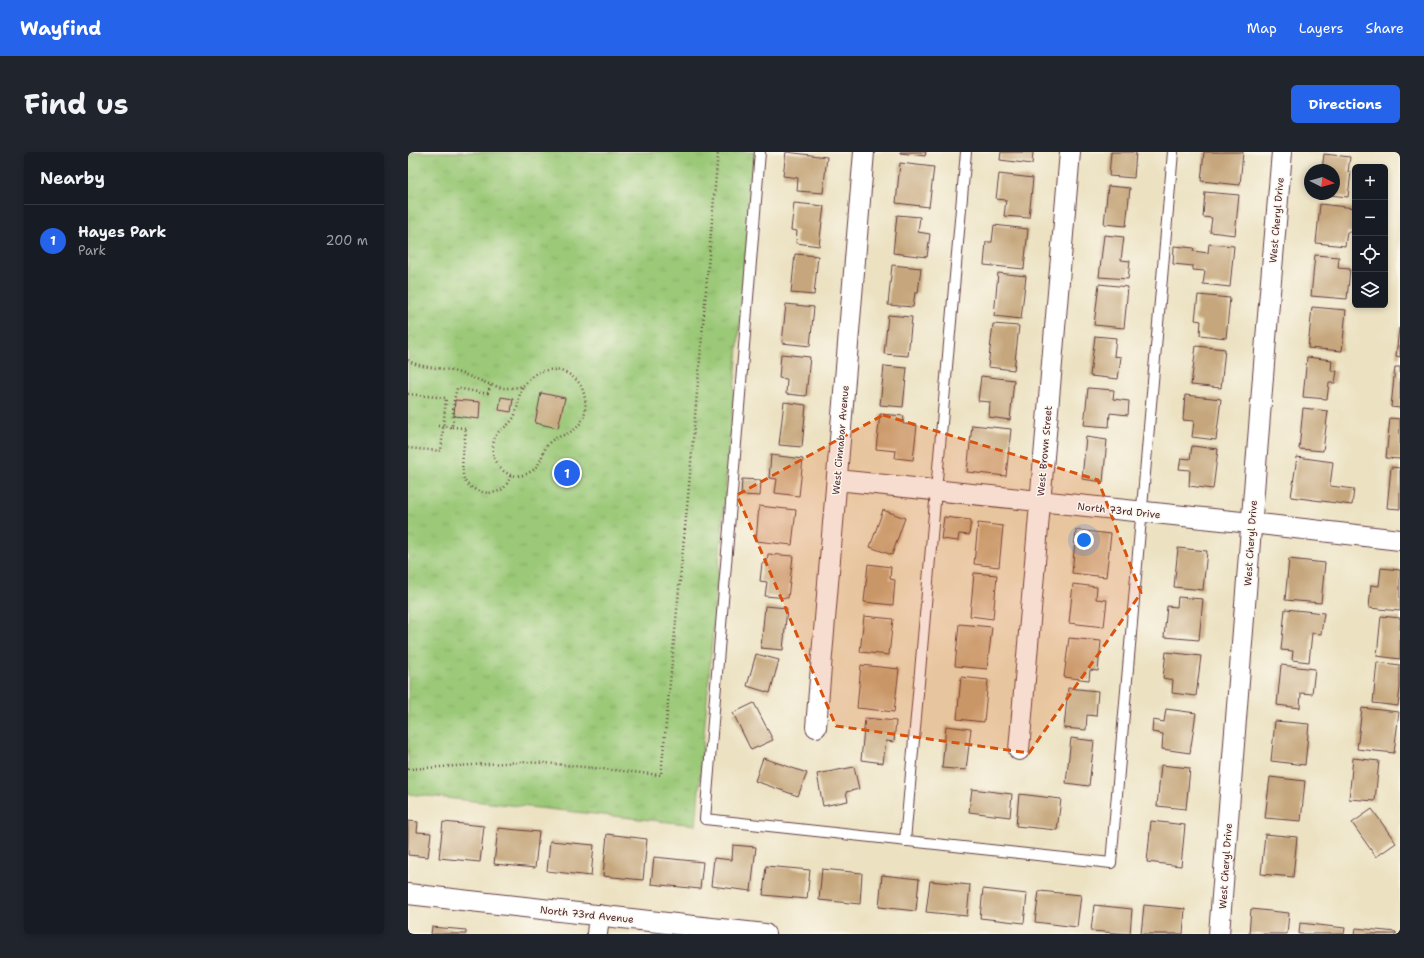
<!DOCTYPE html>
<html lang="en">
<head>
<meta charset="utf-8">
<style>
	:root { --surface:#171b24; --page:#20242c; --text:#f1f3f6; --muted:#9ea1a6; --line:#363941; --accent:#2563eb }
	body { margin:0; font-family:"Shantell Sans",sans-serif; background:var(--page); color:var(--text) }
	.controls { position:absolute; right:12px; top:12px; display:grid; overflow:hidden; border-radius:6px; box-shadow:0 2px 6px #0003 }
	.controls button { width:36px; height:36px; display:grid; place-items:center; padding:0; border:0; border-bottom:1px solid var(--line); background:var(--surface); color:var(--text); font:20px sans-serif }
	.compass { position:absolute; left:896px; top:12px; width:36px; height:36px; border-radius:50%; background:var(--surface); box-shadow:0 2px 6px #0003; rotate:96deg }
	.you { position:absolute; left:676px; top:388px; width:14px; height:14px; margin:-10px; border:3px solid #fff; border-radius:50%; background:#1a73e8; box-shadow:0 0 0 6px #1a73e833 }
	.badge { display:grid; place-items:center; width:26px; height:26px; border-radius:50%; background:var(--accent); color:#fff; font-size:13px; font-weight:700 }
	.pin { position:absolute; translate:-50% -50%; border:2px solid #fff; box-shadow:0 1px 4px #0006 }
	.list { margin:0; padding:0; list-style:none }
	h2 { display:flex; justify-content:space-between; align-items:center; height:52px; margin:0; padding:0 16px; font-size:17px }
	h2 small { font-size:13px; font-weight:400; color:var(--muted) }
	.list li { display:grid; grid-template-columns:26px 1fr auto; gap:12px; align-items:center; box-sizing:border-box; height:72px; padding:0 16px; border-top:1px solid var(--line) }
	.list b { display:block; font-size:15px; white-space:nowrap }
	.list p { margin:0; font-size:13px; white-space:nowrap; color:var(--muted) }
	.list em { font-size:13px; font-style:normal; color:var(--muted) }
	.icon { flex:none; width:22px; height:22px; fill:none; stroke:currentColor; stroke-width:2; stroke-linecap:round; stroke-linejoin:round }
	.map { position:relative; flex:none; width:992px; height:782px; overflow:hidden; border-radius:6px }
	header { display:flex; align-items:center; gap:24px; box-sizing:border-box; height:56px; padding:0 20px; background:var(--accent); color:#fff }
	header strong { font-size:19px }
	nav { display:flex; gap:22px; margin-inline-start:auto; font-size:14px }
	.intro { display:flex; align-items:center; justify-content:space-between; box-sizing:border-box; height:96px; padding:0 24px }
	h1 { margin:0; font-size:28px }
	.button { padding:10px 18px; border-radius:6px; background:var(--accent); color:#fff; font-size:14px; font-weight:700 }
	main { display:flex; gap:24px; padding:0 24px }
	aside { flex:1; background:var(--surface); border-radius:6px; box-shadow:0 2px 6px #0003 }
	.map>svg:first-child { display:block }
	.park { fill:url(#park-tufts); stroke:#727452 }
	.building { fill:#c6a77d }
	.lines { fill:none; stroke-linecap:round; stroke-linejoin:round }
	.service-casing { stroke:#623c42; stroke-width:12 }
	.minor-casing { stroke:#623c42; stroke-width:22 }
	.path { stroke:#623c42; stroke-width:2.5; stroke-dasharray:1 3; stroke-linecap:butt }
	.service { stroke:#fff; stroke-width:10 }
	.minor { stroke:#fff; stroke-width:20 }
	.marked { fill:#d8530f; fill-opacity:0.2; stroke:#d8530f; stroke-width:3; stroke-dasharray:8 5; stroke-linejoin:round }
	.labels { text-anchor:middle; stroke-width:3; stroke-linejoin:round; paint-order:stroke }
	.street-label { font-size:10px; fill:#4a1f2b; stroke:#fbf7ec }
</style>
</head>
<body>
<header>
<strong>Wayfind</strong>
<nav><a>Map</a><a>Layers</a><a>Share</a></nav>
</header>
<div class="intro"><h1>Find us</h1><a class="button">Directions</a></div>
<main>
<aside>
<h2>Nearby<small></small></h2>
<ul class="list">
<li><span class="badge">1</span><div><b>Hayes Park</b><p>Park</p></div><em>200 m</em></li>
</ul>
</aside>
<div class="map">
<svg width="992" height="782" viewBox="0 0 992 782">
	<defs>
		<pattern id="park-tufts" width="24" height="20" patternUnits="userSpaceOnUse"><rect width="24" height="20" fill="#9bc978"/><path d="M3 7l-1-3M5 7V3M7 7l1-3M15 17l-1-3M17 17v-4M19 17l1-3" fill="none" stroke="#87ac68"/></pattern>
	</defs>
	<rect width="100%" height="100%" fill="#fbf7ec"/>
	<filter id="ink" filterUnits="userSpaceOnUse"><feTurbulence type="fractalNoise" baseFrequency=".025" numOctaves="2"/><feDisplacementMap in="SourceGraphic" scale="8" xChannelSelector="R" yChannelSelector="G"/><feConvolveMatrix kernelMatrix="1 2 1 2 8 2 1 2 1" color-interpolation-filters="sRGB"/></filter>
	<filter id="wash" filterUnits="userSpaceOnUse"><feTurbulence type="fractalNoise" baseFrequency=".012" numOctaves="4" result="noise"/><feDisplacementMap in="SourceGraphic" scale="16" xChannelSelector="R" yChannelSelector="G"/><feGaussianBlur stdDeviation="0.9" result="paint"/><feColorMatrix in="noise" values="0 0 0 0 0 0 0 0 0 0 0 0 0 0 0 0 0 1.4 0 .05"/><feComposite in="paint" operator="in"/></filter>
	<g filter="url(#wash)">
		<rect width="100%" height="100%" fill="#ece2c2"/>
		<path class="park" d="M0 0H347L288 673 0 642Z"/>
		<g id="blocks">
			<path class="building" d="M378 0 419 5 415 41 389 39 390 26 375 24Z
				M492 0H518L517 4 492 1Z
				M593 0H625L624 12 592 8Z
				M703 0H728L726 26 701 24Z
				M796 0H835L832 33 793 29Z
				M916 2 942 5 940 20H943L940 45 921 43V42H926V18H914Z
				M492 11 526 15 521 55 488 51Z
				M591 22 625 26 621 66 596 64 598 48 588 47Z
				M700 34 722 36 718 74 696 72Z
				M797 40 831 43 827 83 802 80 804 66 795 65Z
				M386 51 416 54 411 94 388 91 389 79 383 78Z
				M912 52 947 56 945 80H939L937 94 908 91Z
				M489 63 512 65 510 80 522 82 519 105 485 101Z
				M586 73 620 77 616 117 576 113 578 90H584Z
				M696 83 716 85 713 108 722 109 720 127 691 125Z
				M801 92 826 94 822 135 795 132 797 119 785 118V114L765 112 766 94 786 96 785 99 800 101Z
				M387 102 410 104 406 143 383 141Z
				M907 103 931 105 930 116 942 117 939 147 903 144Z
				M484 113 513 116 510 141H507L505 155 480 153Z
				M590 121 618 124 613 167 586 164Z
				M691 132 720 135 716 176 686 173Z
				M790 143 822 146 818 186 792 183 793 169 787 168Z
				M378 152 406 155 402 194 374 191Z
				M904 155 938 158 934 199 900 196Z
				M480 163 504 165 500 204 476 202Z
				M585 172 611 174 606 218 580 215Z
				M991 176H992V205L988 204Z
				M687 184 708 186 706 204 713 205 710 227 682 224Z
				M788 194 817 197 813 236 783 233Z
				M373 202 402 205 398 244 378 242 379 227 371 226Z
				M899 205 924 208 923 219H929L927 231H921L919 247 895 245Z
				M476 214 499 216 495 255 472 253Z
				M987 215H992V256L983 255Z
				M573 224 606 228 602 268 581 265 582 250 570 249Z
				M680 236 706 238 705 247 721 249 720 263 702 261 701 275 676 273Z
				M133 241 157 246 150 276 127 271Z
				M777 243 813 247 808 288 784 285 786 269 775 268Z
				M93 245 105 247 103 260 91 258Z
				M47 248 72 250 71 267 46 264Z
				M376 250 398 253 394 295 371 293Z
				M895 256 920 259 915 299 891 297Z
				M472 262 496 264 495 272 509 273 505 308 487 306 488 299 468 297Z
				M982 266 992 267V307L978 306Z
				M564 273 603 277 598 324 559 320Z
				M678 285 699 288 695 330 674 327Z
				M784 294 810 297 805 337 781 334 782 318 771 317 773 306 782 307Z
				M363 303 395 307 391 344 367 341 369 327 361 326Z
				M889 305 925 310 922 334 946 337 944 353 883 345Z
				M983 315 992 316V357L979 356Z
				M334 327 353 328 352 344 333 343Z
				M351 354 388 358 384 393 348 389Z
				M475 358 497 366 484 403 462 395Z
				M536 365 563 368 561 383 551 382 550 389 533 387Z
				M570 371 595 374 591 415 566 412Z
				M668 378 703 382 698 425 664 421Z
				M770 396 799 399 795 438 766 435Z
				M360 402 385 404 380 446 357 444 359 430 352 429 354 411H359Z
				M881 407 917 411 913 451 877 448Z
				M460 412 483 415 482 427 487 428 485 453 456 450Z
				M973 416 992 418V459L961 456 963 433 971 434Z
				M566 421 589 423 585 467 562 464Z
				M665 432 689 435 688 447 699 448 696 475 661 471Z
				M770 445 795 447 791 488 756 485 759 454 769 455Z
				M357 454 379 456 375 498 353 496Z
				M877 457 916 461 913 482 904 481 901 510 884 508 885 499 873 498Z
				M456 464 485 467 481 503 452 500Z
				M973 464 992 466V507L969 504Z
				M551 472 584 475 579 517 547 514Z
				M661 486 693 489 690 519 682 518 681 528 656 525Z
				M758 500 793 504 788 544 764 541 765 528 755 526Z
				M348 502 371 508 362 541 339 534Z
				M969 510 992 513V536L990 554 965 551Z
				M453 513 491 517 486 560 449 556Z
				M873 513 907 517 904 542 893 541 892 556 869 553Z
				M553 525 580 528 576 570 549 567Z
				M660 536 690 539 688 564 679 563 678 578 656 576Z
				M346 551 365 588 343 598 325 561Z
				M954 556 991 560 986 601 949 597Z
				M758 557 788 561 782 601 754 597 755 582 744 580 745 568 756 570Z
				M457 566 488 569 486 590 478 589 475 611 453 608Z
				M867 569 901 572 897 613 863 609Z
				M538 574 563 577 558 618 534 616Z
				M663 586 686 589 681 634 658 631Z
				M355 606 399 621 390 644 347 629Z
				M945 606 971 609 967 649 941 647Z
				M753 613 782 616 778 657 749 654Z
				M446 615 451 637 438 640 440 649 415 654 409 622Z
				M862 625 897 629 893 669 857 666Z
				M564 637 604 642 602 665 561 660Z
				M611 642 653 647 649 678 608 674Z
				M964 657 988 691 968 705 944 671Z
				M0 669 10 670 9 680 23 681 20 705 0 703Z
				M743 669 777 673 773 714 739 710Z
				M35 670 76 674 72 710 31 706Z
				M90 676 131 680 127 716 86 712Z
				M199 682 239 687 235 728 195 724Z
				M857 682 889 685 885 725 853 722Z
				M142 689 186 693 183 724 139 719Z
				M325 693 348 695 343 739 303 734 306 706 324 708Z
				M246 705 295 710 292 737 243 732Z
				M358 714 402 718 399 747 355 743Z
				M414 717 454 721 452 752 411 748Z
				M474 723 511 727 508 759 471 755Z
				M522 729 562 733 559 764 518 760Z
				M575 737 619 742 616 771 572 766Z
				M631 739 673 743 669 775 627 770Z
				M686 753 724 757 722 782 683 779Z
				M736 753 777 757 775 782H733Z
				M843 757 881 761 879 782H841Z
				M892 771 937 776 936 782H891Z
				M24 775 58 778V782H23Z
				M948 776 988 780V782H947Z"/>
		</g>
	</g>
	<g filter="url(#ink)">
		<use href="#blocks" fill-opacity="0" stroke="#623c42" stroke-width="1"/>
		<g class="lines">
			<defs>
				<path id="service" d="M352 0 297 667 703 711 765 0
					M497 689 558 0"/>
				<path id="minor" d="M429 328 843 371 992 388
					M408 575 456 0
					M611 598 662 0
					M0 742 357 782
					M189 782 191 763
					M811 782 858 187 874 0"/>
			</defs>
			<use href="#service" class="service-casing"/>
			<use href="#minor" class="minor-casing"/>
			<path class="path" d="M0 208C11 216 28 215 41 218 54 221 68 227 81 232 86 233 91 236 96 236 101 236 109 236 114 234 119 232 122 225 127 222 143 213 166 219 174 236 180 251 179 270 164 279 156 284 146 285 140 292 134 300 134 311 125 318 106 333 82 316 85 294 87 276 95 280 104 268 111 259 109 245 115 234
				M0 242 38 246 33 299 0 296
				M30 274 44 275 46 248 49 236 75 241H80L83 233
				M44 275 58 276C57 289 51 317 57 329 64 340 82 344 93 338 99 334 101 328 103 322
				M0 617 111 610 137 611 253 623 280 345 310 0"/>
			<use href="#service" class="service"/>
			<use href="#minor" class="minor"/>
		</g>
	</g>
	<path class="marked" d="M475 263 690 328 733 441 621 601 428 574 329 343Z"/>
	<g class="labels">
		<g class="street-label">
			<text transform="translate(868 68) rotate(-85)" y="4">West Cheryl Drive</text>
			<text transform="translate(432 288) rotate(-85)" y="4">West Cinnabar Avenue</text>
			<text transform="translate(636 299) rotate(-85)" y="4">West Brown Street</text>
			<text transform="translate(711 358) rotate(6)" y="4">North 73rd Drive</text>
			<text transform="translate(842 391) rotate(-86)" y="4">West Cheryl Drive</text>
			<text transform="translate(817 714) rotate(-86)" y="4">West Cheryl Drive</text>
			<text transform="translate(179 762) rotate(6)" y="4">North 73rd Avenue</text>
		</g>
	</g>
</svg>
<div class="controls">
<button>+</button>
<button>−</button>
<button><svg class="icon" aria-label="locate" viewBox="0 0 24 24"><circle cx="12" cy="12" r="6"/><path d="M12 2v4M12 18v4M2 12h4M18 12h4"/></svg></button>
<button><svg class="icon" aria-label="layers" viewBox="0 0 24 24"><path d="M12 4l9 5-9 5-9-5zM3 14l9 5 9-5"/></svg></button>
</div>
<svg class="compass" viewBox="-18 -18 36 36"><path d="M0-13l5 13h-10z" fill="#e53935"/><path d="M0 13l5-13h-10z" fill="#9ea1a6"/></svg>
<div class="you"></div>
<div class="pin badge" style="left:159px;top:321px">1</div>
</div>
</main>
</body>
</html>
